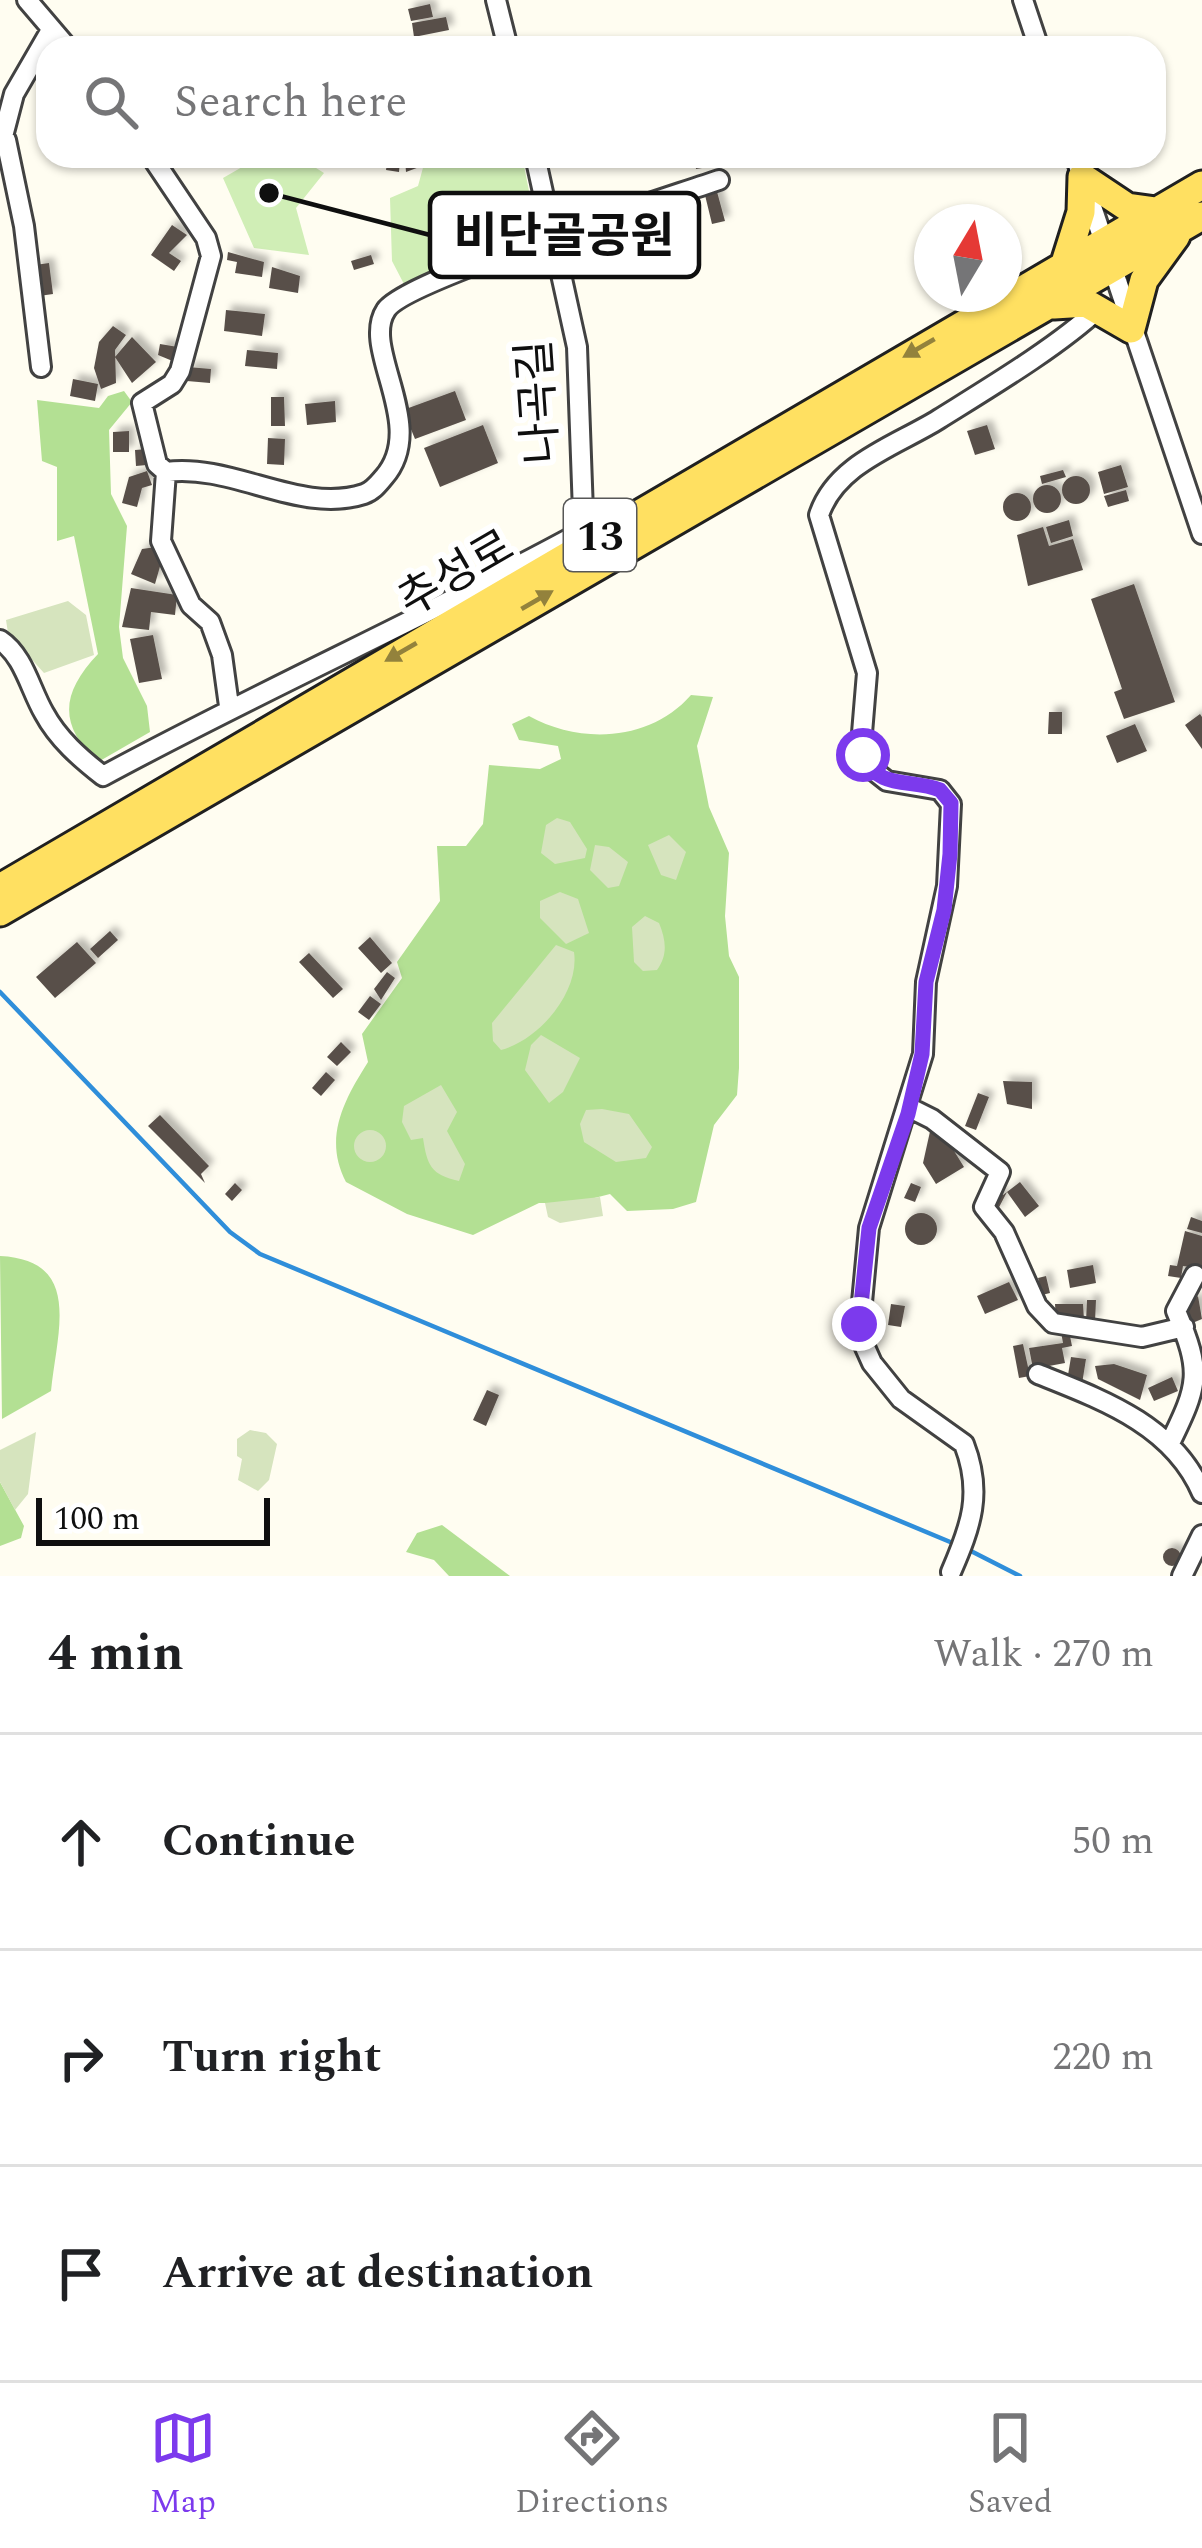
<!DOCTYPE html>
<html lang="en">
<head>
<meta charset="utf-8">
<style>
	:root { --surface:#fff; --page:#f2f2f2; --text:#202124; --muted:#757577; --line:#e0e0e0; --accent:#7c3aed }
	body { margin:0; font-family:Spectral,"Noto Sans KR",serif; background:var(--page); color:var(--text) }
	.compass { position:absolute; left:914px; top:204px; width:108px; height:108px; border-radius:50%; background:var(--surface); box-shadow:0 3px 9px #0004; rotate:10deg }
	.scale { position:absolute; left:36px; bottom:30px; width:234px; box-sizing:border-box; padding-left:12px; border:6px solid #0f0f0f; border-top:0; font-size:33px; line-height:42px; white-space:nowrap; color:#0f0f0f; -webkit-text-stroke:9px #fff; paint-order:stroke }
	.stop { position:absolute; width:36px; height:36px; margin:-27px; border:9px solid #7c3aed; border-radius:50%; background:#fff }
	.stop.end { background:#7c3aed; border-color:#fff; box-shadow:0 3px 12px #0008 }
	.list { margin:0; padding:0; list-style:none }
	h2 { display:flex; justify-content:space-between; align-items:center; height:156px; margin:0; padding:0 48px; font-size:51px }
	h2 small { font-size:39px; font-weight:400; color:var(--muted) }
	.list li { display:grid; grid-template-columns:78px 1fr auto; gap:36px; align-items:center; box-sizing:border-box; height:216px; padding:0 48px; border-top:3px solid var(--line) }
	.list b { display:block; font-size:45px; white-space:nowrap }
	.list em { font-size:39px; font-style:normal; color:var(--muted) }
	.icon { flex:none; width:66px; height:66px; fill:none; stroke:currentColor; stroke-width:2; stroke-linecap:round; stroke-linejoin:round }
	.map { position:relative; flex:none; width:1202px; height:1576px; overflow:hidden }
	.search { position:absolute; background:var(--surface); box-shadow:0 3px 9px #0004; left:36px; right:36px; top:36px; height:132px; display:flex; align-items:center; gap:30px; box-sizing:border-box; padding:0 42px; border-radius:36px; color:var(--muted); font-size:45px }
	.sheet { height:804px; background:var(--surface) }
	nav { display:flex; justify-content:space-around; align-items:center; box-sizing:border-box; height:168px; border-top:3px solid var(--line); background:var(--surface); font-size:33px; color:var(--muted) }
	nav a { display:grid; justify-items:center; gap:6px }
	nav .on { color:var(--accent) }
	.map>svg:first-child { display:block }
	.green { fill:#d0eeb6 }
	.forest { fill:#b3e093 }
	.cemetery { fill:#d6e4be }
	.lines { fill:none; stroke-linecap:round; stroke-linejoin:round }
	.stream { stroke:#2f8eda; stroke-width:4.5 }
	.building { fill:#59504a; filter:url(#shadow) }
	.street-casing { stroke:#424242; stroke-width:24 }
	.primary-casing { stroke:#202020; stroke-width:33 }
	.street { stroke:#fff; stroke-width:18 }
	.primary { stroke:#ffe061; stroke-width:27 }
	.oneway { fill:#93823c }
	.route { stroke:#7c3aed; stroke-width:15 }
	.labels { text-anchor:middle; stroke-width:12; stroke-linejoin:round; paint-order:stroke }
	.shield { fill:#fff; stroke:#575757; stroke-width:3 }
	.shield-label { font-size:42px; font-weight:bold; fill:#0f0f0f }
	.street-label { font-size:45px; fill:#0f0f0f; stroke:#fff }
	.leader { fill:none; stroke:#0f0f0f; stroke-width:4.5 }
	.callout-dot { fill:#0f0f0f; stroke:#fff; stroke-width:4.5 }
	.callout { fill:#fff; stroke:#0f0f0f; stroke-width:4.5 }
	.callout-label { font-size:48px; text-anchor:middle; font-weight:bold; fill:#0f0f0f }
</style>
</head>
<body>
<div class="map">
<svg width="1202" height="1576" viewBox="0 0 1202 1576">
	<defs>
		<filter id="shadow"><feDropShadow dx="5.5" dy="-5.5" stdDeviation="3" flood-color="#0004"/></filter>
	</defs>
	<rect width="100%" height="100%" fill="#fffdf1"/>
	<path class="green" d="M261 156H297L324 173 296 208 309 255 254 248 223 178Z
		M439 156H522L538 236 405 286 392 261 390 198 418 186 424 164Z"/>
	<path class="forest" d="M124 391 132 402 109 430 111 494 127 526 119 627 123 658 147 706 150 732 98 762C58 725 61 693 98 654L74 536 57 541V467L42 461 37 400 99 408 108 396Z
		M691 695 713 697 697 746 709 807 729 853 725 916 729 956 739 977V1068L737 1095 714 1125 696 1202 673 1209 627 1211 610 1194 575 1203H539L473 1235 407 1214 346 1182C323 1138 344 1100 368 1062L362 1034 402 978 397 962 440 901 437 846H466L483 824 489 765 540 769 561 759 558 746 519 740 512 724 529 716C581 745 651 741 691 695Z
		M0 1256C83 1260 57 1331 51 1391L2 1419Z
		M0 1482 24 1526 21 1538 0 1546Z
		M442 1525 510 1576H449L434 1560 406 1552 417 1533Z"/>
	<path class="cemetery" d="M68 601 86 615 94 655 44 673 8 633 6 620Z
		M557 818 570 822 587 849 585 858 555 864 541 853 546 825Z
		M669 835 686 852 676 880 661 875 648 845Z
		M595 845 609 847 628 862 619 886 608 888 590 870Z
		M560 892 578 899 589 933 566 944 540 918V901Z
		M645 916 659 923C666 940 668 955 657 970L643 971 634 962 632 927Z
		M556 945 574 952C580 992 539 1040 501 1050L493 1041 492 1023Z
		M541 1035 580 1058 563 1092 549 1103 525 1070 531 1045Z
		M441 1085 457 1112 447 1131 465 1164 459 1181C431 1175 427 1165 423 1138L411 1140 402 1122 404 1106Z
		M602 1109 629 1114 652 1147 646 1158 616 1162 584 1142 580 1124 586 1110Z
		M354 1146a16 16 0 1 1 32 0a16 16 0 1 1-32 0Z
		M600 1197 603 1216 560 1223 548 1217 545 1203Z
		M250 1430 266 1433 277 1444 269 1480 258 1491 238 1480 242 1459 237 1456V1439Z
		M36 1432 28 1494 15 1510 0 1482V1450Z"/>
	<g class="lines">
		<path class="stream" d="M0 992 230 1232 260 1254 955 1544
			M965 1548 1020 1576"/>
	</g>
	<path class="building" d="M430 4 433 17 411 21 408 9Z
		M446 17 449 30 414 37 412 23Z
		M388 156H422V166L406 172 405 160 400 161 399 172 386 170Z
		M694 156H706L708 167 696 169Z
		M716 188 725 221 712 224 704 191Z
		M172 225 187 235 169 253 181 261 174 271 151 255Z
		M228 252 264 262 262 277 235 273 237 262 227 260Z
		M371 255 374 264 354 270 351 261Z
		M49 263 53 294 39 296 35 265Z
		M272 267 300 276 298 293 269 288Z
		M226 310 265 314 262 336 224 331Z
		M113 326 126 335 115 350 116 383 101 389 94 368 99 342Z
		M132 337 156 362 132 383 115 357Z
		M160 344 178 347 175 362 158 355Z
		M247 350 278 353 277 369 245 366Z
		M188 367 211 369 210 383 187 381Z
		M73 379 98 384 95 401 70 396Z
		M455 391 466 420 415 439 403 410Z
		M271 397H284L285 426H271Z
		M335 401 336 422 307 425 305 404Z
		M483 425 498 463 440 487 424 448Z
		M987 425 995 449 975 455 967 431Z
		M129 431V452H113V432Z
		M268 438 285 439 284 465 267 464Z
		M147 449V465L136 466 135 450Z
		M1121 465 1128 487 1104 494 1098 472Z
		M1063 470 1066 477 1042 484 1040 476Z
		M147 471 152 485 142 488 137 507 122 503 129 477Z
		M1062 490a14 14 0 1 1 28 0a14 14 0 1 1-28 0Z
		M1033 499a14 14 0 1 1 28 0a14 14 0 1 1-28 0Z
		M1126 490 1129 501 1108 507 1104 496Z
		M1003 507a14 14 0 1 1 28 0a14 14 0 1 1-28 0Z
		M1069 520 1073 536 1051 543 1046 527Z
		M1043 527 1049 546 1073 539 1083 570 1028 586 1017 535Z
		M156 547 163 556 155 584 131 574 142 549Z
		M1134 584 1175 702 1124 719 1114 692 1122 689 1091 599Z
		M131 588 177 595 175 615 151 612 149 630 122 627Z
		M153 635 162 679 139 683 130 639Z
		M1049 712H1062V734H1048Z
		M1200 714 1202 717V749L1185 725Z
		M1135 724 1147 751 1117 763 1106 736Z
		M110 931 118 940 98 958 90 949Z
		M370 937 392 963 381 973 358 948Z
		M77 942 96 963 55 998 36 977Z
		M309 953 343 989 333 998 299 962Z
		M387 972 395 978 381 1000 374 989Z
		M370 996 381 1004 369 1020 358 1012Z
		M341 1042 351 1052 337 1066 327 1057Z
		M326 1072 335 1080 321 1096 312 1088Z
		M1003 1081 1032 1082V1109L1007 1104Z
		M978 1093 989 1097 976 1130 965 1126Z
		M160 1115 209 1166 201 1174 205 1183 148 1126Z
		M931 1127 943 1133 964 1167 936 1184 923 1163Z
		M1020 1182 1039 1206 1025 1217 1007 1192 996 1213 987 1209 997 1190 1003 1195Z
		M235 1183 242 1190 232 1201 225 1194Z
		M911 1183 921 1187 915 1202 904 1198Z
		M905 1229a16 16 0 1 1 32 0a16 16 0 1 1-32 0Z
		M1191 1217 1202 1221V1233L1187 1229Z
		M1185 1231 1202 1236V1269L1183 1266 1181 1278 1168 1276 1170 1265 1177 1266Z
		M1093 1265 1096 1283 1070 1288 1067 1270Z
		M1046 1276 1050 1293 1042 1295 1038 1278Z
		M1009 1282 1018 1300 985 1314 977 1296Z
		M1198 1296 1202 1319 1190 1324 1183 1308Z
		M1087 1300H1096L1095 1322 1086 1321Z
		M891 1304 905 1306 901 1327 888 1325Z
		M1055 1304H1083L1084 1320 1056 1321Z
		M1069 1331 1072 1346 1062 1348 1065 1363 1033 1369 1029 1348 1063 1343 1061 1332Z
		M1023 1344 1030 1376 1019 1378 1013 1346Z
		M1071 1357 1086 1359 1082 1384 1067 1381Z
		M1114 1364 1147 1375 1140 1400 1098 1379 1095 1366Z
		M1172 1377 1178 1391 1154 1401 1148 1388Z
		M487 1390 499 1395 486 1426 473 1420Z
		M1163 1557a9 9 0 1 1 18 0a9 9 0 1 1-18 0Z"/>
	<g class="lines">
		<defs>
			<path id="street" d="M27 0 68 48
				M496 0 508 48
				M1023 0 1039 48
				M6 140 24 226 41 367
				M1 144 14 94 51 30
				M151 156 206 238 211 256 180 371 172 384 142 403 157 464 166 472 161 541 191 605 210 622 222 655 229 706
				M1075 156 1202 534
				M166 472C233 463 300 515 364 494 373 491 378 484 384 477 429 425 360 349 386 310 405 280 670 197 719 180
				M0 640C24 656 30 689 44 713 58 739 80 758 103 776 260 691 422 619 578 534L583 512 577 347 535 156
				M910 1108 932 1119 1000 1172 984 1207 1004 1232 1037 1306 1053 1323 1142 1337 1184 1327
				M1038 1374C1103 1400 1173 1425 1202 1493
				M1170 1443C1199 1384 1202 1372 1176 1311L1195 1275
				M951 1572C971 1526 983 1493 964 1444L901 1399 872 1363 859 1334 869 1228 923 1054 926 982 947 886 951 804 940 790 887 781 868 766 861 745 867 673 819 515C836 463 898 445 939 419 987 389 1059 346 1099 308
				M1182 1576 1202 1535"/>
			<path id="primary" d="M1082 177 1127 207 1156 211
				M1065 263 1081 212 1082 177
				M1054 305 1086 303 1131 329 1144 280 1176 236
				M0 888 1202 185
				M0 912 1202 216"/>
		</defs>
		<use href="#street" class="street-casing"/>
		<use href="#primary" class="primary-casing"/>
		<use href="#street" class="street"/>
		<use href="#primary" class="primary"/>
	</g>
	<defs><path id="oneway-solid" d="M-6-.8H1V-3.2L6.5 0L1 3.2V.8H-6Z" transform="scale(3)"/></defs>
	<g class="oneway">
		<use href="#oneway-solid" transform="translate(919 348) rotate(150)"/>
		<use href="#oneway-solid" transform="translate(537 600) rotate(-30)"/>
		<use href="#oneway-solid" transform="translate(401 652) rotate(150)"/>
	</g>
	<g class="lines">
		<path class="route" d="M859 1324 869 1228 908 1114 922 1054 926 982 944 910 950 854 951 803 940 790C911 778 878 791 863 755"/>
	</g>
	<g class="labels">
		<rect class="shield" x="564" y="499" width="72" height="72" rx="9"/>
		<g class="shield-label">
			<text x="600" y="550">13</text>
		</g>
		<g class="street-label">
			<text transform="translate(537 402) rotate(-94)" y="16">나곡길</text>
			<text transform="translate(455 572) rotate(-30)" y="16">추성로</text>
		</g>
	</g>
	<path class="leader" d="M269 193L430 235"/>
	<circle class="callout-dot" cx="269" cy="193" r="12"/>
	<rect class="callout" x="430" y="193" width="269" height="84" rx="12"/>
	<g class="callout-label">
		<text x="564" y="252">비단골공원</text>
	</g>
</svg>
<svg class="compass" viewBox="-18 -18 36 36"><path d="M0-13l5 13h-10z" fill="#e53935"/><path d="M0 13l5-13h-10z" fill="#757577"/></svg>
<div class="scale">100 m</div>
<div class="stop" style="left:863px;top:755px"></div>
<div class="stop end" style="left:859px;top:1324px"></div>
<div class="search"><svg class="icon" aria-label="search" viewBox="0 0 24 24"><circle cx="10" cy="10" r="6"/><path d="M15 15l6 6"/></svg>Search here</div>
</div>
<section class="sheet">
<h2>4 min<small>Walk · 270 m</small></h2>
<ul class="list">
<li><svg class="icon" aria-label="ahead" viewBox="0 0 24 24"><path d="M12 20V5M6 11l6-6 6 6"/></svg><div><b>Continue</b></div><em>50 m</em></li>
<li><svg class="icon" aria-label="right" viewBox="0 0 24 24"><path d="M7 20v-9h11M14 6l5 5-5 5"/></svg><div><b>Turn right</b></div><em>220 m</em></li>
<li><svg class="icon" aria-label="arrive" viewBox="0 0 24 24"><path d="M6 21V4h12l-3 4 3 4H6"/></svg><div><b>Arrive at destination</b></div></li>
</ul>
</section>
<nav>
<a class="on"><svg class="icon" aria-label="map" viewBox="0 0 24 24"><path d="M3 6l6-2 6 2 6-2v14l-6 2-6-2-6 2zM9 4v14M15 6v14"/></svg>Map</a>
<a><svg class="icon" aria-label="directions" viewBox="0 0 24 24"><path d="M12 3l9 9-9 9-9-9zM9 14v-3h6M13 9l2 2-2 2"/></svg>Directions</a>
<a><svg class="icon" aria-label="saved" viewBox="0 0 24 24"><path d="M7 4h10v16l-5-4-5 4z"/></svg>Saved</a>
</nav>
</body>
</html>
